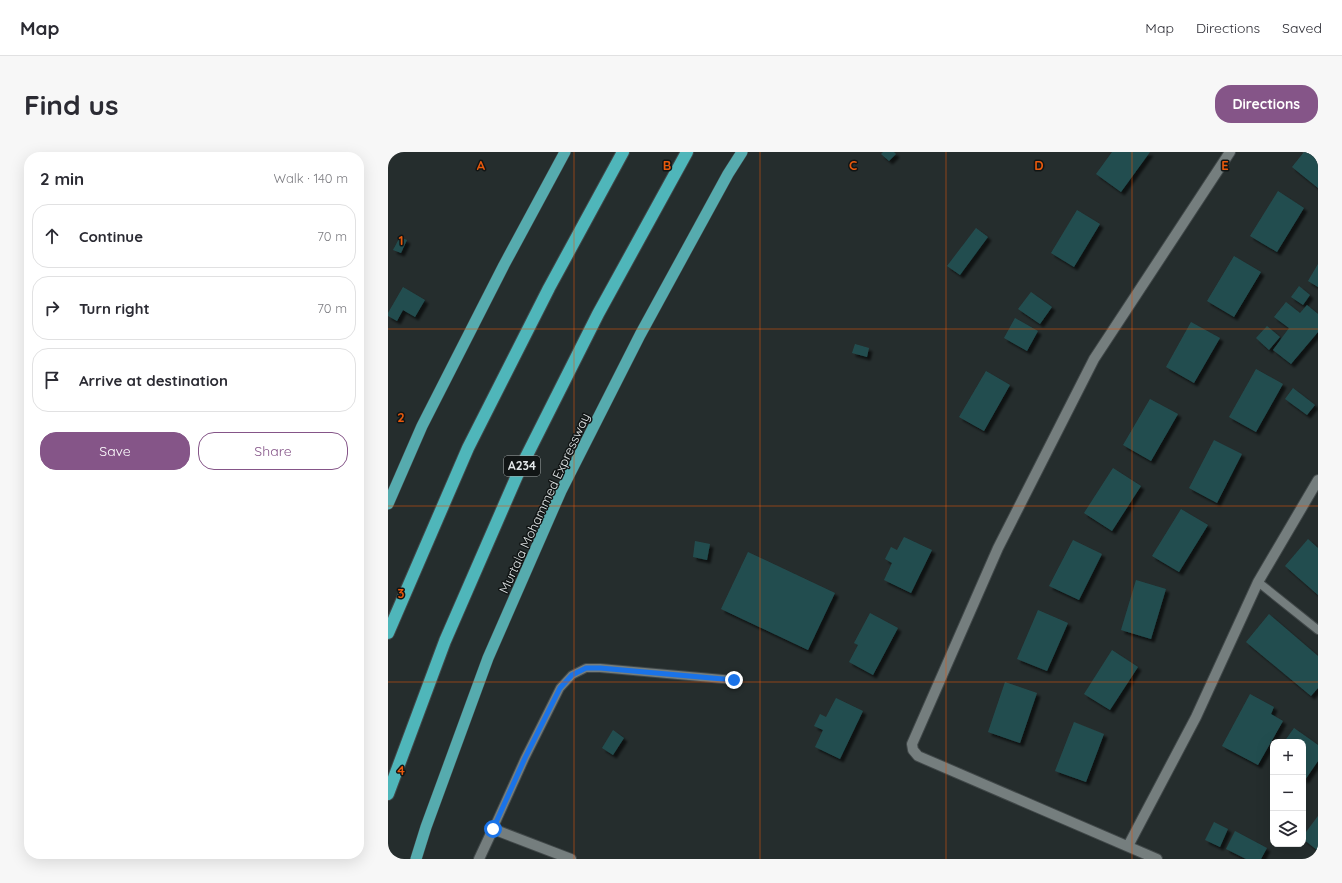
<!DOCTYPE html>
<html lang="en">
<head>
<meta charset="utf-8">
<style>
	:root { --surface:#fff; --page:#f7f7f7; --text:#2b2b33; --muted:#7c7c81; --line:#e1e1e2; --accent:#855588 }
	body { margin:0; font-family:Quicksand,sans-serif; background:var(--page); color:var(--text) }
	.controls { position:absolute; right:12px; bottom:12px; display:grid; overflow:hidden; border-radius:8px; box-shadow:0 4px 16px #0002 }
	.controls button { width:36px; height:36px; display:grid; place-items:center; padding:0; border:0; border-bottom:1px solid var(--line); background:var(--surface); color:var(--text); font:20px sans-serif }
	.stop { position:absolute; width:12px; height:12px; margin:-9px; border:3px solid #1a73e8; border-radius:50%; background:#fff }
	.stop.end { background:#1a73e8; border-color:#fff; box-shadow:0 1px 4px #0008 }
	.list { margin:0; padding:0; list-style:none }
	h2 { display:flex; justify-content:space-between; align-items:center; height:52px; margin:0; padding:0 16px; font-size:17px }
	h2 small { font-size:13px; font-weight:400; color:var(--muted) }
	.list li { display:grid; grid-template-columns:26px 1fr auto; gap:12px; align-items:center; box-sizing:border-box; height:64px; margin:0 8px 8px; padding:0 8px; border:1px solid var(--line); border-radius:16px }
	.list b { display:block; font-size:15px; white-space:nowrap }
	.list em { font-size:13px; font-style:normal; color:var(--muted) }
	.actions { display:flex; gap:8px; padding:12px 16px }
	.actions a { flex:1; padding:9px 0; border:1px solid var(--accent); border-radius:16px; text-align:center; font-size:14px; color:var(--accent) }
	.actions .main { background:var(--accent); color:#fff }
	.icon { flex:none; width:22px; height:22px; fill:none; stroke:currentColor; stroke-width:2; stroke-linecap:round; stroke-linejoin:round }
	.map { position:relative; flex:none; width:930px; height:707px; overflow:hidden; border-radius:16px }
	header { display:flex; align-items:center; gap:24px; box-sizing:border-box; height:56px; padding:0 20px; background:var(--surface); border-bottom:1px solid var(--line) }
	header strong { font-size:19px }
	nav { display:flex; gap:22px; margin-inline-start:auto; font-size:14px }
	.intro { display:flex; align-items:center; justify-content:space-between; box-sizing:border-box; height:96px; padding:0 24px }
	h1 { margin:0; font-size:28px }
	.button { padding:10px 18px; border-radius:16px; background:var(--accent); color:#fff; font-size:14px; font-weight:700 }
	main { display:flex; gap:24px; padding:0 24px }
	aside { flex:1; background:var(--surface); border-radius:16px; box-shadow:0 4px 16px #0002 }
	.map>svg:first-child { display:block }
	.building { fill:#234e50; filter:url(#shadow) }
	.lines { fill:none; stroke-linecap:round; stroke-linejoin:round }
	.service-casing { stroke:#414849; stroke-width:10 }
	.minor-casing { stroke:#414849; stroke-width:12 }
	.trunk-casing { stroke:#414849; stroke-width:12 }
	.motorway-casing { stroke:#414849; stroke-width:14 }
	.service { stroke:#757e7e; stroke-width:8 }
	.minor { stroke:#757e7e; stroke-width:10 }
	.trunk { stroke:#56abae; stroke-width:11 }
	.motorway { stroke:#4fb6ba; stroke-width:12 }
	.route { stroke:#1a73e8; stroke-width:5 }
	.grid { fill:none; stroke:#e8590c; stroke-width:1; stroke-opacity:0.55 }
	.labels { text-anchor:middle; stroke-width:3; stroke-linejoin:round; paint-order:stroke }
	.shield { fill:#111515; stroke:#a4a9a9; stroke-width:1 }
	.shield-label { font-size:12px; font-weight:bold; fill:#e3e8e9 }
	.street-label { font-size:13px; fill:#e3e8e9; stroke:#111515 }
	.grid-label { font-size:13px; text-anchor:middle; font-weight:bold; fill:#e8590c; stroke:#111515; stroke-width:3; stroke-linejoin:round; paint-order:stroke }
</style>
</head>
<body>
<header>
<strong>Map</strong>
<nav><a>Map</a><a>Directions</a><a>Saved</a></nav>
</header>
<div class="intro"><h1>Find us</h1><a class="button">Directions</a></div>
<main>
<aside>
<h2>2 min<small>Walk · 140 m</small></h2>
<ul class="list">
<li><svg class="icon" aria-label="ahead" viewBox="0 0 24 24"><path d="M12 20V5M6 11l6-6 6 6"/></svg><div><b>Continue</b></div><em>70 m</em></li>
<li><svg class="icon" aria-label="right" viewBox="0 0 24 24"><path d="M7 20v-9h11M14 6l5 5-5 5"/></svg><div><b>Turn right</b></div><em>70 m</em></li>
<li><svg class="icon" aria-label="arrive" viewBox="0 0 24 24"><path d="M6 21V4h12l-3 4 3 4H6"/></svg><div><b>Arrive at destination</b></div></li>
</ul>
<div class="actions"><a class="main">Save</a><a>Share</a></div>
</aside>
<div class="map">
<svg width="930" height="707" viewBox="0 0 930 707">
	<defs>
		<filter id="shadow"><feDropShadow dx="3.5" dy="3.5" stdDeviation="1" flood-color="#0009"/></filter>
	</defs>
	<rect width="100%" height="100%" fill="#252d2d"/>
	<path class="building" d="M495 0H506L508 2 501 9 493 2Z
		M724 0H762L733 40 708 22Z
		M916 0H930V36L904 15Z
		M890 39 916 56 889 100 862 84Z
		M689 58 712 72 686 115 663 101Z
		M588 76 600 85 572 123 559 114Z
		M12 85 19 88 13 101 5 98Z
		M846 104 873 120 846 165 819 149Z
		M930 112V135L920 129Z
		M911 134 922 143 915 153 903 145Z
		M15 135 37 148 27 165 15 158 9 169 0 164V161Z
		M643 140 664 155 652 172 630 157Z
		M898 150 912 161 919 153 930 162V180L903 212 885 198 901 176 886 165Z
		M627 166 650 179 639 199 616 186Z
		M803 170 832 186 806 231 778 215Z
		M879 174 892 185 881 198 868 186Z
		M467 192 481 196 479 205 464 201Z
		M868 217 895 232 868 280 841 265Z
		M598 219 622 233 596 279 571 265Z
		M905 236 927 253 919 263 897 247Z
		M762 247 790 262 763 309 735 293Z
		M826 288 854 302 829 351 801 336Z
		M725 316 753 334 724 379 696 361Z
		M793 357 820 373 791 420 764 404Z
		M516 385 544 398 523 441 496 428 504 411 497 407 503 395 509 398Z
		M920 387 930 396V443L897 414Z
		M685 388 714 402 691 448 661 434Z
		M307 389 322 392 319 408 305 405Z
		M360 400 447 441 420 498 333 457Z
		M748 428 778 437 763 487 733 478Z
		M650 458 680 471 659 519 629 507Z
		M482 461 510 476 485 523 461 510 470 493 466 491Z
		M881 462 930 504V536L923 544 858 490Z
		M724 498 750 515 722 558 696 542Z
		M617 530 649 541 632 591 600 580Z
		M862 542 886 555 883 562 895 569 870 613 834 594Z
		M448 546 475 559 452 607 427 595 435 578 426 574 432 562 438 565Z
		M686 570 716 582 698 630 667 619Z
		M906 576 930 593V609L917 628 915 627V590H896Z
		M225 578 236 586 225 603 214 596Z
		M930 664V696L929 698 915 687V684Z
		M826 670 840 677 832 695 817 688Z
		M847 679 879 696 873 707H858L838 697Z"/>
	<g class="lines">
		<defs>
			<path id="service" d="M870 430 930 478
				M105 677 137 606 172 536 184 523 198 516H212L346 528"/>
			<path id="minor" d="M740 694 808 565 870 430 930 328
				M91 707 105 677 183 707
				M769 707 530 604 525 598 524 592 610 396 706 207 842 0"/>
			<path id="trunk" d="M0 352 34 274 116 113 177 0
				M28 707 38 675 100 506 173 339 252 183 340 22 354 0"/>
			<path id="motorway" d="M0 481 80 296 161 136 235 0
				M0 642 57 489 131 319 210 162 299 0"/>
		</defs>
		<use href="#service" class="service-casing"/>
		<use href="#minor" class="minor-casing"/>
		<use href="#trunk" class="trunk-casing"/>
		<use href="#motorway" class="motorway-casing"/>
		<use href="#service" class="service"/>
		<use href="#minor" class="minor"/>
		<use href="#trunk" class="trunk"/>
		<use href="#motorway" class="motorway"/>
	</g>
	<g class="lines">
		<path class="route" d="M105 677 137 606 172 536 184 523 198 516H212L346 528"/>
	</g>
	<path class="grid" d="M186 0V707M372 0V707M558 0V707M744 0V707M0 177H930M0 354H930M0 530H930"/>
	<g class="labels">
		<rect class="shield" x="116" y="304" width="36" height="20" rx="3"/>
		<g class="shield-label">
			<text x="134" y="318">A234</text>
		</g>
		<g class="street-label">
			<text transform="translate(156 351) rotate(-65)" y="5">Murtala Mohammed Expressway</text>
		</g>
	</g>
	<g class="grid-label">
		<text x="93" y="18">A</text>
		<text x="279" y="18">B</text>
		<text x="465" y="18">C</text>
		<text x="651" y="18">D</text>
		<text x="837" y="18">E</text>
		<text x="13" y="93">1</text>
		<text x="13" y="270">2</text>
		<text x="13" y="446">3</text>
		<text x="13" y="623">4</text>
	</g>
</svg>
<div class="controls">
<button>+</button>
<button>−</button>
<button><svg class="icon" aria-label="layers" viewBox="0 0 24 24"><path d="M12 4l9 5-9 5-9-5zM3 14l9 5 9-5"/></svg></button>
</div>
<div class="stop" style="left:105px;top:677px"></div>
<div class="stop end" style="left:346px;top:528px"></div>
</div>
</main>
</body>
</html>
